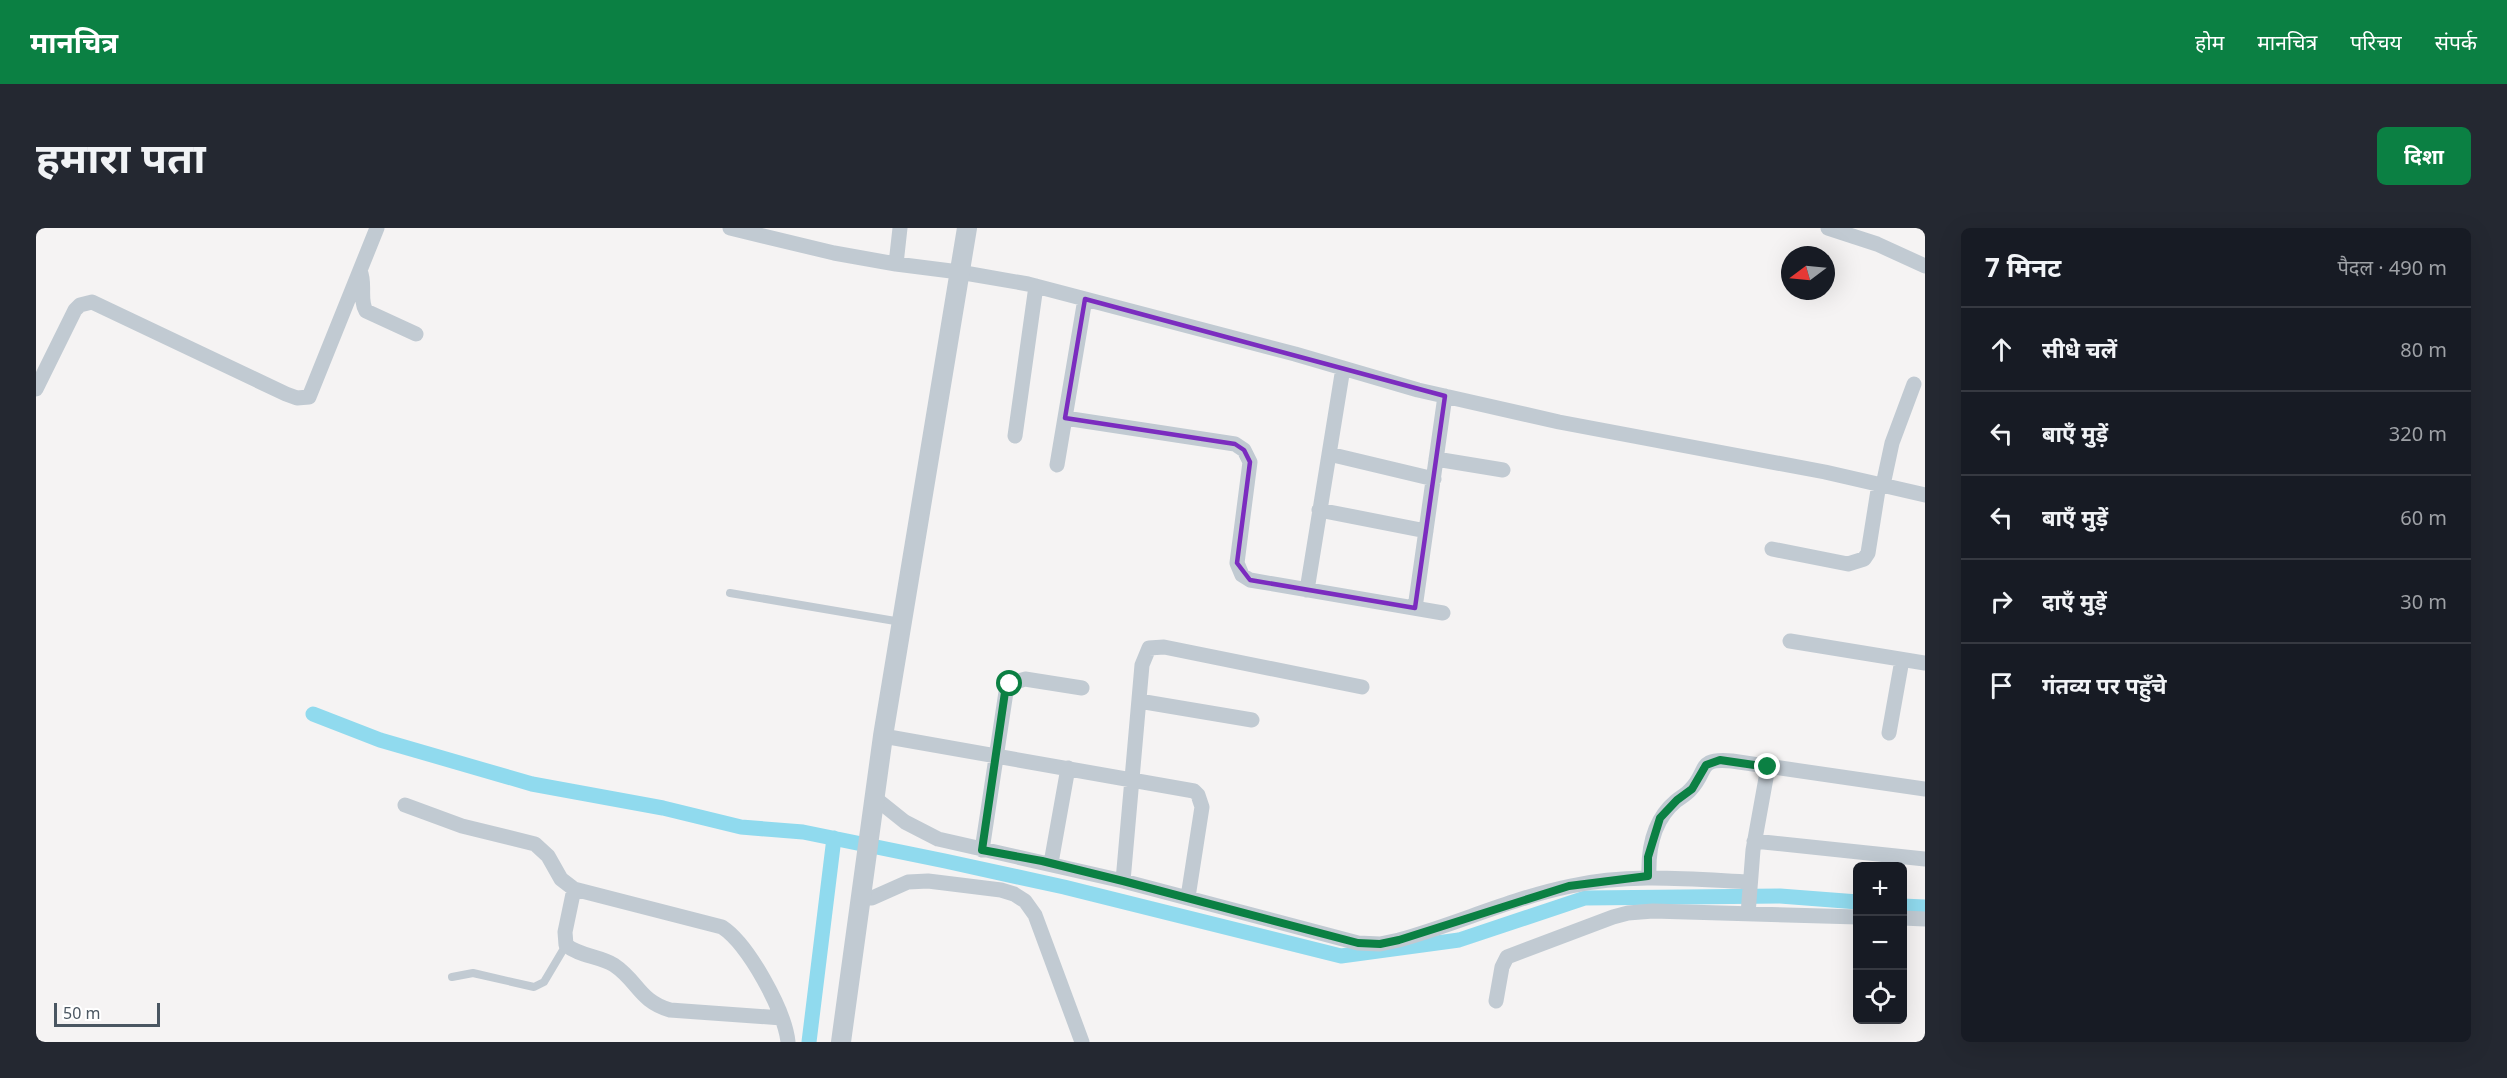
<!DOCTYPE html>
<html lang="hi">
<head>
<meta charset="utf-8">
<style>
	:root { --surface:#171b24; --page:#242831; --text:#f1f3f6; --muted:#9ea1a6; --line:#363941; --accent:#0b8043 }
	body { margin:0; font-family:"Noto Sans","Noto Sans Devanagari",sans-serif; background:var(--page); color:var(--text) }
	.controls { position:absolute; right:18px; bottom:18px; display:grid; overflow:hidden; border-radius:9px; box-shadow:0 6px 24px #0002 }
	.controls button { width:54px; height:54px; display:grid; place-items:center; padding:0; border:0; border-bottom:2px solid var(--line); background:var(--surface); color:var(--text); font:30px sans-serif }
	.compass { position:absolute; left:1745px; top:18px; width:54px; height:54px; border-radius:50%; background:var(--surface); box-shadow:0 6px 24px #0002; rotate:254deg }
	.scale { position:absolute; left:18px; bottom:15px; width:106px; box-sizing:border-box; padding-left:6px; border:3px solid #4a5661; border-top:0; font-size:16px; line-height:21px; white-space:nowrap; color:#4a5661; -webkit-text-stroke:4px #fff; paint-order:stroke }
	.stop { position:absolute; width:18px; height:18px; margin:-14px; border:4px solid #0b8043; border-radius:50%; background:#fff }
	.stop.end { background:#0b8043; border-color:#fff; box-shadow:0 2px 6px #0008 }
	.list { margin:0; padding:0; list-style:none }
	h2 { display:flex; justify-content:space-between; align-items:center; height:78px; margin:0; padding:0 24px; font-size:26px }
	h2 small { font-size:20px; font-weight:400; color:var(--muted) }
	.list li { display:grid; grid-template-columns:39px 1fr auto; gap:18px; align-items:center; box-sizing:border-box; height:84px; padding:0 24px; border-top:2px solid var(--line) }
	.list b { display:block; font-size:22px; white-space:nowrap }
	.list em { font-size:20px; font-style:normal; color:var(--muted) }
	.icon { flex:none; width:33px; height:33px; fill:none; stroke:currentColor; stroke-width:2; stroke-linecap:round; stroke-linejoin:round }
	.map { position:relative; flex:none; width:1889px; height:814px; overflow:hidden; border-radius:9px }
	header { display:flex; align-items:center; gap:36px; box-sizing:border-box; height:84px; padding:0 30px; background:var(--accent); color:#fff }
	header strong { font-size:28px }
	nav { display:flex; gap:33px; margin-inline-start:auto; font-size:21px }
	.intro { display:flex; align-items:center; justify-content:space-between; box-sizing:border-box; height:144px; padding:0 36px }
	h1 { margin:0; font-size:42px }
	.button { padding:15px 27px; border-radius:9px; background:var(--accent); color:#fff; font-size:21px; font-weight:700 }
	main { display:flex; gap:36px; padding:0 36px }
	aside { flex:1; background:var(--surface); border-radius:9px; box-shadow:0 6px 24px #0002 }
	.map>svg:first-child { display:block }
	.lines { fill:none; stroke-linecap:round; stroke-linejoin:round }
	.canal { stroke:#90daee; stroke-width:15 }
	.service { stroke:#c1cad2; stroke-width:8 }
	.minor { stroke:#c1cad2; stroke-width:15 }
	.tertiary { stroke:#c1cad2; stroke-width:20 }
	.route { stroke:#0b8043; stroke-width:8 }
	.marked { fill:none; stroke:#7b2cbf; stroke-width:4.5; stroke-linejoin:round }
</style>
</head>
<body>
<header>
<strong>मानचित्र</strong>
<nav><a>होम</a><a>मानचित्र</a><a>परिचय</a><a>संपर्क</a></nav>
</header>
<div class="intro"><h1>हमारा पता</h1><a class="button">दिशा</a></div>
<main>
<div class="map">
<svg width="1889" height="814" viewBox="0 0 1889 814">
	<rect width="100%" height="100%" fill="#f5f3f3"/>
	<g class="lines">
		<path class="canal" d="M277 486 344 512 496 556 627 580 705 599 767 604 909 633 1028 659 1305 728 1423 712 1549 670 1744 668 1822 674
			M1866 678 1889 679
			M773 814 798 610"/>
		<path class="service" d="M694 365 865 394
			M416 749 437 745 498 759 508 754 530 717"/>
		<path class="minor" d="M694 0 798 25 860 36 923 44 992 56 1259 126 1382 162 1523 194 1789 244 1889 267
			M1792 0 1841 16 1889 38
			M860 36 864 0
			M324 43C330 56 323 71 330 83L380 106
			M0 161 39 82 44 77 56 74 250 166 261 170 273 169 341 0
			M1029 190 1199 216 1208 222 1214 234 1201 335 1206 347 1214 352 1407 385
			M979 208 1000 58
			M1293 226 1398 251
			M1400 231 1467 242
			M1021 237 1049 71
			M1847 257 1856 215 1878 156
			M1283 282 1390 303
			M1736 321 1812 336 1828 331 1832 325 1843 256
			M1271 362 1307 140
			M1379 380 1409 168
			M1754 413 1889 435
			M1103 473 1216 492
			M1853 505 1866 432
			M847 508 1158 563 1162 567 1166 579 1152 669
			M839 570 869 594 902 611 1087 653 1322 715 1344 716 1363 712C1421 696 1476 670 1535 658 1594 645 1653 651 1714 654
			M369 577 426 598 499 616 512 628 525 651 538 661 686 699C712 716 749 783 752 814
			M1718 613 1889 631
			M946 622 970 464 974 456 989 451 1046 460
			M1015 635 1032 540
			M1613 648C1612 620 1617 592 1640 573 1645 569 1651 566 1655 561 1673 542 1660 530 1696 533L1889 561
			M1087 653 1106 437 1113 420 1128 419 1326 459
			M538 661 529 704 530 717C543 728 564 728 578 737 602 753 603 773 634 782L746 790
			M826 670H836L872 654 892 653 965 662 978 666 989 673 999 687 1046 814
			M1712 686 1717 622 1732 539
			M1866 690 1889 691
			M1460 773 1466 739 1471 729 1577 689 1592 685 1617 683 1822 689"/>
		<path class="tertiary" d="M805 814 847 508 931 0"/>
	</g>
	<g class="lines">
		<path class="route" d="M974 456 969 464 946 622 1006 633 1087 653 1322 715 1344 716 1363 712 1533 658 1612 648V629L1624 590 1641 572 1656 561 1670 537 1684 532 1732 539"/>
	</g>
	<path class="marked" d="M1049 71 1409 168 1379 380 1214 352 1201 335 1214 234 1208 222 1199 216 1029 190Z"/>
</svg>
<div class="controls">
<button>+</button>
<button>−</button>
<button><svg class="icon" aria-label="locate" viewBox="0 0 24 24"><circle cx="12" cy="12" r="6"/><path d="M12 2v4M12 18v4M2 12h4M18 12h4"/></svg></button>
</div>
<svg class="compass" viewBox="-18 -18 36 36"><path d="M0-13l5 13h-10z" fill="#e53935"/><path d="M0 13l5-13h-10z" fill="#9ea1a6"/></svg>
<div class="scale">50 m</div>
<div class="stop" style="left:974px;top:456px"></div>
<div class="stop end" style="left:1732px;top:539px"></div>
</div>
<aside>
<h2>7 मिनट<small>पैदल · 490 m</small></h2>
<ul class="list">
<li><svg class="icon" aria-label="ahead" viewBox="0 0 24 24"><path d="M12 20V5M6 11l6-6 6 6"/></svg><div><b>सीधे चलें</b></div><em>80 m</em></li>
<li><svg class="icon" aria-label="left" viewBox="0 0 24 24"><path d="M17 20v-9H6M10 6l-5 5 5 5"/></svg><div><b>बाएँ मुड़ें</b></div><em>320 m</em></li>
<li><svg class="icon" aria-label="left" viewBox="0 0 24 24"><path d="M17 20v-9H6M10 6l-5 5 5 5"/></svg><div><b>बाएँ मुड़ें</b></div><em>60 m</em></li>
<li><svg class="icon" aria-label="right" viewBox="0 0 24 24"><path d="M7 20v-9h11M14 6l5 5-5 5"/></svg><div><b>दाएँ मुड़ें</b></div><em>30 m</em></li>
<li><svg class="icon" aria-label="arrive" viewBox="0 0 24 24"><path d="M6 21V4h12l-3 4 3 4H6"/></svg><div><b>गंतव्य पर पहुँचे</b></div></li>
</ul>
</aside>
</main>
</body>
</html>
